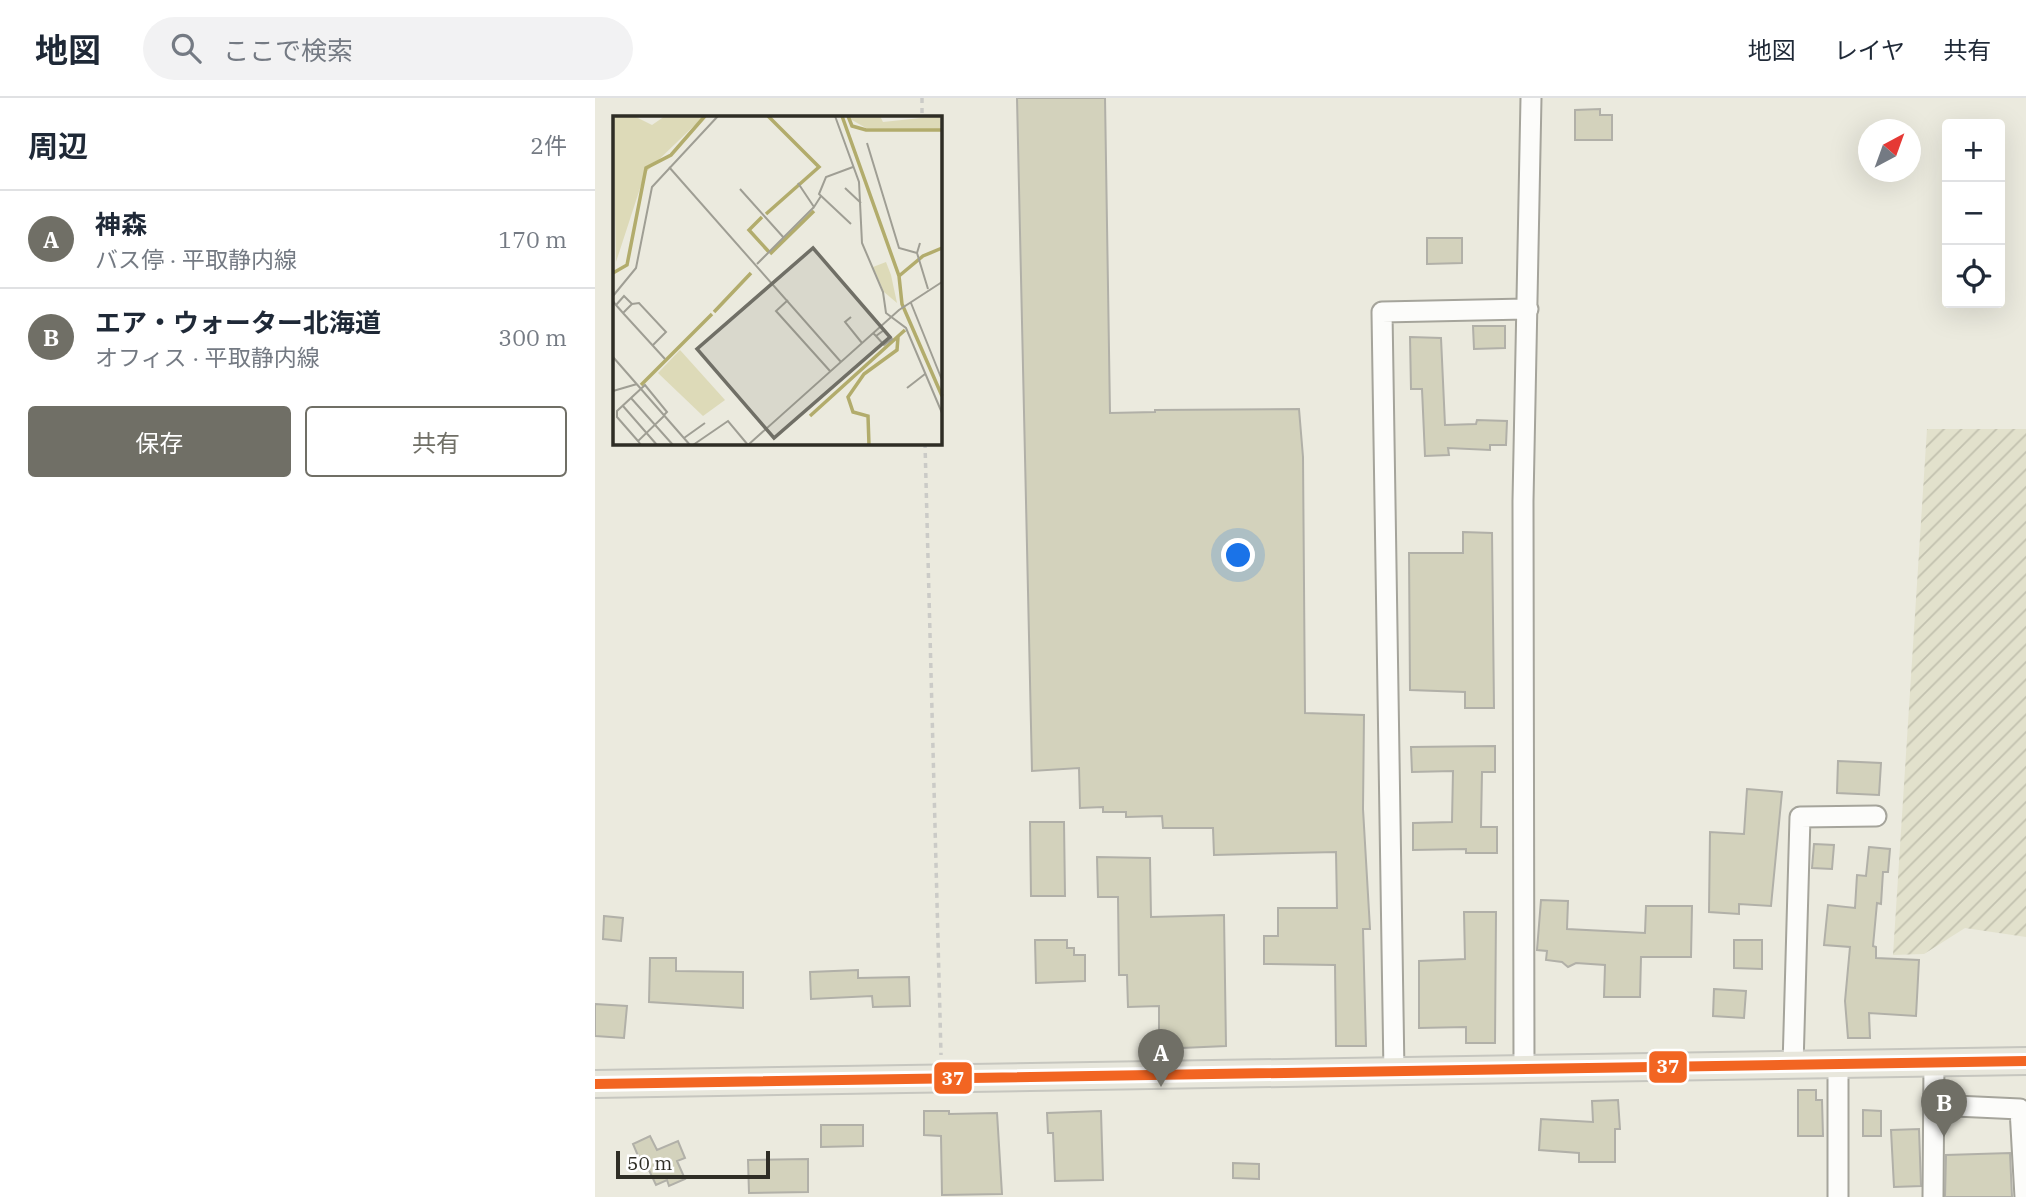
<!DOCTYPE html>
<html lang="ja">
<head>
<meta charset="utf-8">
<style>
	:root { --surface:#fff; --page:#f2f2f3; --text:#1f2937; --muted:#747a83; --line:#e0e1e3; --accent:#706f66 }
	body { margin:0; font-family:"IBM Plex Serif","Noto Sans JP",serif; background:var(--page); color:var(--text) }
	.controls { position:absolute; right:21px; top:21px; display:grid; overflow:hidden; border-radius:7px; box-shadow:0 7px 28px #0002 }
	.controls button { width:63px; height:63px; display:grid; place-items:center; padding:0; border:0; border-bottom:2px solid var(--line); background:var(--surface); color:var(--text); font:35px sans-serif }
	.compass { position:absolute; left:1263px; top:21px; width:63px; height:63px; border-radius:50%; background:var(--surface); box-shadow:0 7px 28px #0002; rotate:41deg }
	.scale { position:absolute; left:21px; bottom:18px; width:154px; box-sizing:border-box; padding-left:7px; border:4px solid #2e2d25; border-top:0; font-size:19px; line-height:24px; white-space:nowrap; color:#2e2d25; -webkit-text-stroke:5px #fff; paint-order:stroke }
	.you { position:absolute; left:644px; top:458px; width:24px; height:24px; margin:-18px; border:5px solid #fff; border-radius:50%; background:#1a73e8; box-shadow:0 0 0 10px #1a73e833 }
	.badge { display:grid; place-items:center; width:46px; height:46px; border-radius:50%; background:var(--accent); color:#fff; font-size:23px; font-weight:700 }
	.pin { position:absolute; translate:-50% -58px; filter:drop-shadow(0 2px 4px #0008) }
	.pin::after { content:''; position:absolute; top:37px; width:24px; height:21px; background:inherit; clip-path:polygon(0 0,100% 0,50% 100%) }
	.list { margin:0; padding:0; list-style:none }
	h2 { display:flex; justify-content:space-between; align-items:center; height:91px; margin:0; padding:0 28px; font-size:30px }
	h2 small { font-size:23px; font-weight:400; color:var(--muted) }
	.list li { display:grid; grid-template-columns:46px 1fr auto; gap:21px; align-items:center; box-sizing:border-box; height:98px; padding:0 28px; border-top:2px solid var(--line) }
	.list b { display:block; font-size:26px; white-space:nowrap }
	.list p { margin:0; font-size:23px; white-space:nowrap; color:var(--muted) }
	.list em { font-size:23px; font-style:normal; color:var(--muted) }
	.actions { display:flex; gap:14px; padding:21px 28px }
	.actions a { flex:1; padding:16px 0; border:2px solid var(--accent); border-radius:7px; text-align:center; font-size:24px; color:var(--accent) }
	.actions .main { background:var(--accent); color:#fff }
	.icon { flex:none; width:38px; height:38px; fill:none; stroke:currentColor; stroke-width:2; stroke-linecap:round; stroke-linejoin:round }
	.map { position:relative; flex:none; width:1431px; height:1099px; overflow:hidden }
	header { display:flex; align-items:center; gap:42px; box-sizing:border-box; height:98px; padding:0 35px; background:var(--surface); border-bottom:2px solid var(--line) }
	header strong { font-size:33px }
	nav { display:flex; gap:38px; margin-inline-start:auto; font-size:24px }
	.search { width:490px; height:63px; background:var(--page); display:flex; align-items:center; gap:18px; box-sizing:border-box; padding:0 24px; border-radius:38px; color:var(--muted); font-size:26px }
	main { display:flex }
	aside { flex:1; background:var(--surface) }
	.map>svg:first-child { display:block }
	.industrial { fill:url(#industrial-furrows) }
	.building { fill:#d3d2bc; stroke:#b1b0a8; stroke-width:2 }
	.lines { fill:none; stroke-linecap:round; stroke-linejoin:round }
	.minor-casing { stroke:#a5a49b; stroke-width:23 }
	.major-casing { stroke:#c6c6bf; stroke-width:30 }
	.path { stroke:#cbcbc7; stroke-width:3.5; stroke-dasharray:5 5; stroke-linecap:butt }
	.minor { stroke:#fcfcfa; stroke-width:19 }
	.major { stroke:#e8e7dc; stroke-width:26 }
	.bus-1-casing { stroke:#fff; stroke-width:16 }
	.bus-1 { stroke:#f26522; stroke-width:10 }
	.inset-river { fill:none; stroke:#b2ac6c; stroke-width:3.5 }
	.inset-road { fill:none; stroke:#9f9e94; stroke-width:2 }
	.view { fill:#706f66; fill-opacity:0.15; stroke:#706f66; stroke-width:3.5 }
	.inset-edge { fill:none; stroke:#2e2d25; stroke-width:3.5 }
	.line-badge { stroke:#fff; stroke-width:2.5 }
	.badge-label { font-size:19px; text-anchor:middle; font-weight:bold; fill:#fff }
</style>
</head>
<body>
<header>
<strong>地図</strong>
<div class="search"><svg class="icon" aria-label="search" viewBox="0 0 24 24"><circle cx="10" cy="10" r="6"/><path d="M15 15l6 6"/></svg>ここで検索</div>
<nav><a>地図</a><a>レイヤ</a><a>共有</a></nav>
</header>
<main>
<aside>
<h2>周辺<small>2件</small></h2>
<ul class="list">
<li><span class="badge">A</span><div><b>神森</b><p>バス停 · 平取静内線</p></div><em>170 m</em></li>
<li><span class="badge">B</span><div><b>エア・ウォーター北海道</b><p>オフィス · 平取静内線</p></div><em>300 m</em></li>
</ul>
<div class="actions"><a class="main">保存</a><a>共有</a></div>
</aside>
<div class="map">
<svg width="1431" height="1099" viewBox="0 0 1431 1099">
	<defs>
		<pattern id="industrial-furrows" width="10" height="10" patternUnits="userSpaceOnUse" patternTransform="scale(1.75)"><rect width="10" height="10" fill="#e2e1cc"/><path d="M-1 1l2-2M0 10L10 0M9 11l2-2" fill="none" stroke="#c2c1af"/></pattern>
	</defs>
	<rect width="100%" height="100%" fill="#ebeade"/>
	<path class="industrial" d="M1332 331H1431V839L1370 830 1329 856 1298 857Z"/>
	<path class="building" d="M422 0H510L515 315 560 314V312L704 311 708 359 710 615 769 617 768 711 775 831H768L771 948H741L740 867 669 866V838H683V810H742L741 754 619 757 618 730H568L567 718 531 719V714H508V709L485 710 484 670 437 673Z
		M1005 11V17H1017V42H980V12Z
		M832 140H867V165L832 166Z
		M878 228H910V250L879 251Z
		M815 239 846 240 850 327 881 326 882 322 912 323 911 347H895V352L853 350 854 357 830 358 827 291H816Z
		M868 434 897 435 899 610H870V594L815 592 814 455H868Z
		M900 648V674H887L886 729H902V755H871V751L818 752V725L857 724 858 673 817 674 816 649Z
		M1243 663 1286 665 1284 697 1242 695Z
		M1152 691 1187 694 1176 808 1144 806V816L1114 814 1115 734 1149 736Z
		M435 724H469L470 798H436Z
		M1219 746 1239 747 1237 771 1217 770Z
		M1274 749 1295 751 1293 774H1288L1286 806 1282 805 1278 848 1281 849V860L1324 862 1321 918 1274 915 1275 940H1253L1250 903 1255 849 1229 847 1233 807 1260 810 1262 777 1271 778Z
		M502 759 555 760 556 819 629 817 631 948 564 951V908L533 909 532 877H524L523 799H503Z
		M946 802 973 803 972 831 1050 835 1051 808H1097L1096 859H1046L1045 899H1009L1010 867 981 865 973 869 967 864 951 862 952 853 942 852Z
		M869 814H901L900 945H871V929L824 930V863L870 861Z
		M9 818 28 820 26 843 8 841Z
		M440 842H472V850H479V857H490V883L441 885Z
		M1139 842H1167V871L1139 870Z
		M55 860H81V873L148 874V910L54 904Z
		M263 872V880L314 879 315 908 278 909 277 898 216 901 215 874Z
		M1119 891 1151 893 1149 920 1118 918Z
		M0 906 32 908 29 940 0 938Z
		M1203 992H1221V1002H1227L1228 1038H1203Z
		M1023 1002 1025 1031H1020V1064H984V1055L944 1052 946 1021 998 1024 997 1003Z
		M1268 1012 1286 1013V1038H1268Z
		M329 1013H354V1016L402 1015 407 1096 347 1097 346 1038 329 1037Z
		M506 1013 508 1082 460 1083 458 1035H453L452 1015Z
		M226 1027H268V1048L226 1049Z
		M1324 1031 1326 1088 1299 1089 1296 1032Z
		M55 1038 62 1052 83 1043 90 1060 82 1063 90 1081 74 1088 72 1082 61 1087 53 1070 49 1072 38 1046Z
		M1415 1055 1417 1099H1350L1351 1057Z
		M213 1061V1094L154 1095 153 1062Z
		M638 1065 664 1066V1081L638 1080Z"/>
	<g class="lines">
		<defs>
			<path id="minor" d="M1198 968 1205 719 1281 718
				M929 972 928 403 936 0
				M799 975 787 214 933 211
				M1339 1007 1425 1011 1430 1099
				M1243 1099V966
				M1338 1099 1339 964"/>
			<path id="major" d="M0 986 1431 963"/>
		</defs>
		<use href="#minor" class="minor-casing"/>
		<use href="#major" class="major-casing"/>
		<path class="path" d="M327 0V19
			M330 345 346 957"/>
		<use href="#minor" class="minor"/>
		<use href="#major" class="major"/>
		<defs>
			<path id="bus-1" d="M0 986 1431 963"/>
		</defs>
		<use href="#bus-1" class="bus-1-casing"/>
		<use href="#bus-1" class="bus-1"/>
	</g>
	<g transform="translate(18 18)">
		<rect width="329" height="329" fill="#ebeade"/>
		<path d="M67 234 112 284 90 300 45 257Z" fill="#dddab8"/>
		<path d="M0 0H21L39 9 52 0H91L32 57 3 146ZM232 0H267L270 6 327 0 329 13 253 12ZM273 146 278 159 284 187 271 176 260 151Z" fill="#dddab8"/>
		<path class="inset-river" d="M229 0 286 160 289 188 329 280M235 0 239 10 253 14H329M153 98 206 51 155 0M149 101 136 114 156 136M157 138 201 95M0 157 14 149 33 52 58 39 92 0M286 160 310 140 329 132M101 196 138 157M28 269 99 198M197 300 292 214M256 329 255 300 240 296 235 281 251 258 284 234 285 221"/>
		<path class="inset-road" d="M222 0 246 66 249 127 270 176 273 197 293 212 329 297M254 27 286 132 304 137M56 51 228 246M185 67 201 91 208 80M232 72 248 87M127 73 171 122M238 108 206 78 213 61 240 51M307 127 304 137 315 173M144 148 201 91M0 180 23 152 39 71 105 0M175 184 163 195 217 255M0 185 3 189 10 197 19 188 11 180 3 189M298 187 329 264M19 188 26 187 53 216 39 230M10 197 52 243M238 201 232 206 249 227M260 217 263 220 271 229 279 223 271 214 263 220M0 241 77 329M294 272 312 258M0 275 24 268M18 282 60 329M10 290 44 329M71 322 92 307M25 325 4 301V295L32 269 54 296 51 299M28 329 25 325 51 300M80 329 115 305 135 329M135 329 286 194 329 166"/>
		<path class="view" d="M200 132 277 221 161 322 84 233Z"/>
		<rect width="329" height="329" class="inset-edge"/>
	</g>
	<g class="line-badge">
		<rect x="1053" y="952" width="40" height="34" rx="7" fill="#f26522"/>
		<rect x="338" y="963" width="40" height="34" rx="7" fill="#f26522"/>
	</g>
	<g class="badge-label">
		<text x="1073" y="975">37</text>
		<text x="358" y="987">37</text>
	</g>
</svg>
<div class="controls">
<button>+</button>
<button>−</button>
<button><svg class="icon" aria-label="locate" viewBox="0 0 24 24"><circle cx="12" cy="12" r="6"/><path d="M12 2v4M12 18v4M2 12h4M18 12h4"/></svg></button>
</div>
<svg class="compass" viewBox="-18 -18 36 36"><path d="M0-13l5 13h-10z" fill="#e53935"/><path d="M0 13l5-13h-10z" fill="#747a83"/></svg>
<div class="scale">50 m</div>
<div class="you"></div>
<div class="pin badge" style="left:566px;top:989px">A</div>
<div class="pin badge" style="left:1349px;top:1039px">B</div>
</div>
</main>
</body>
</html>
